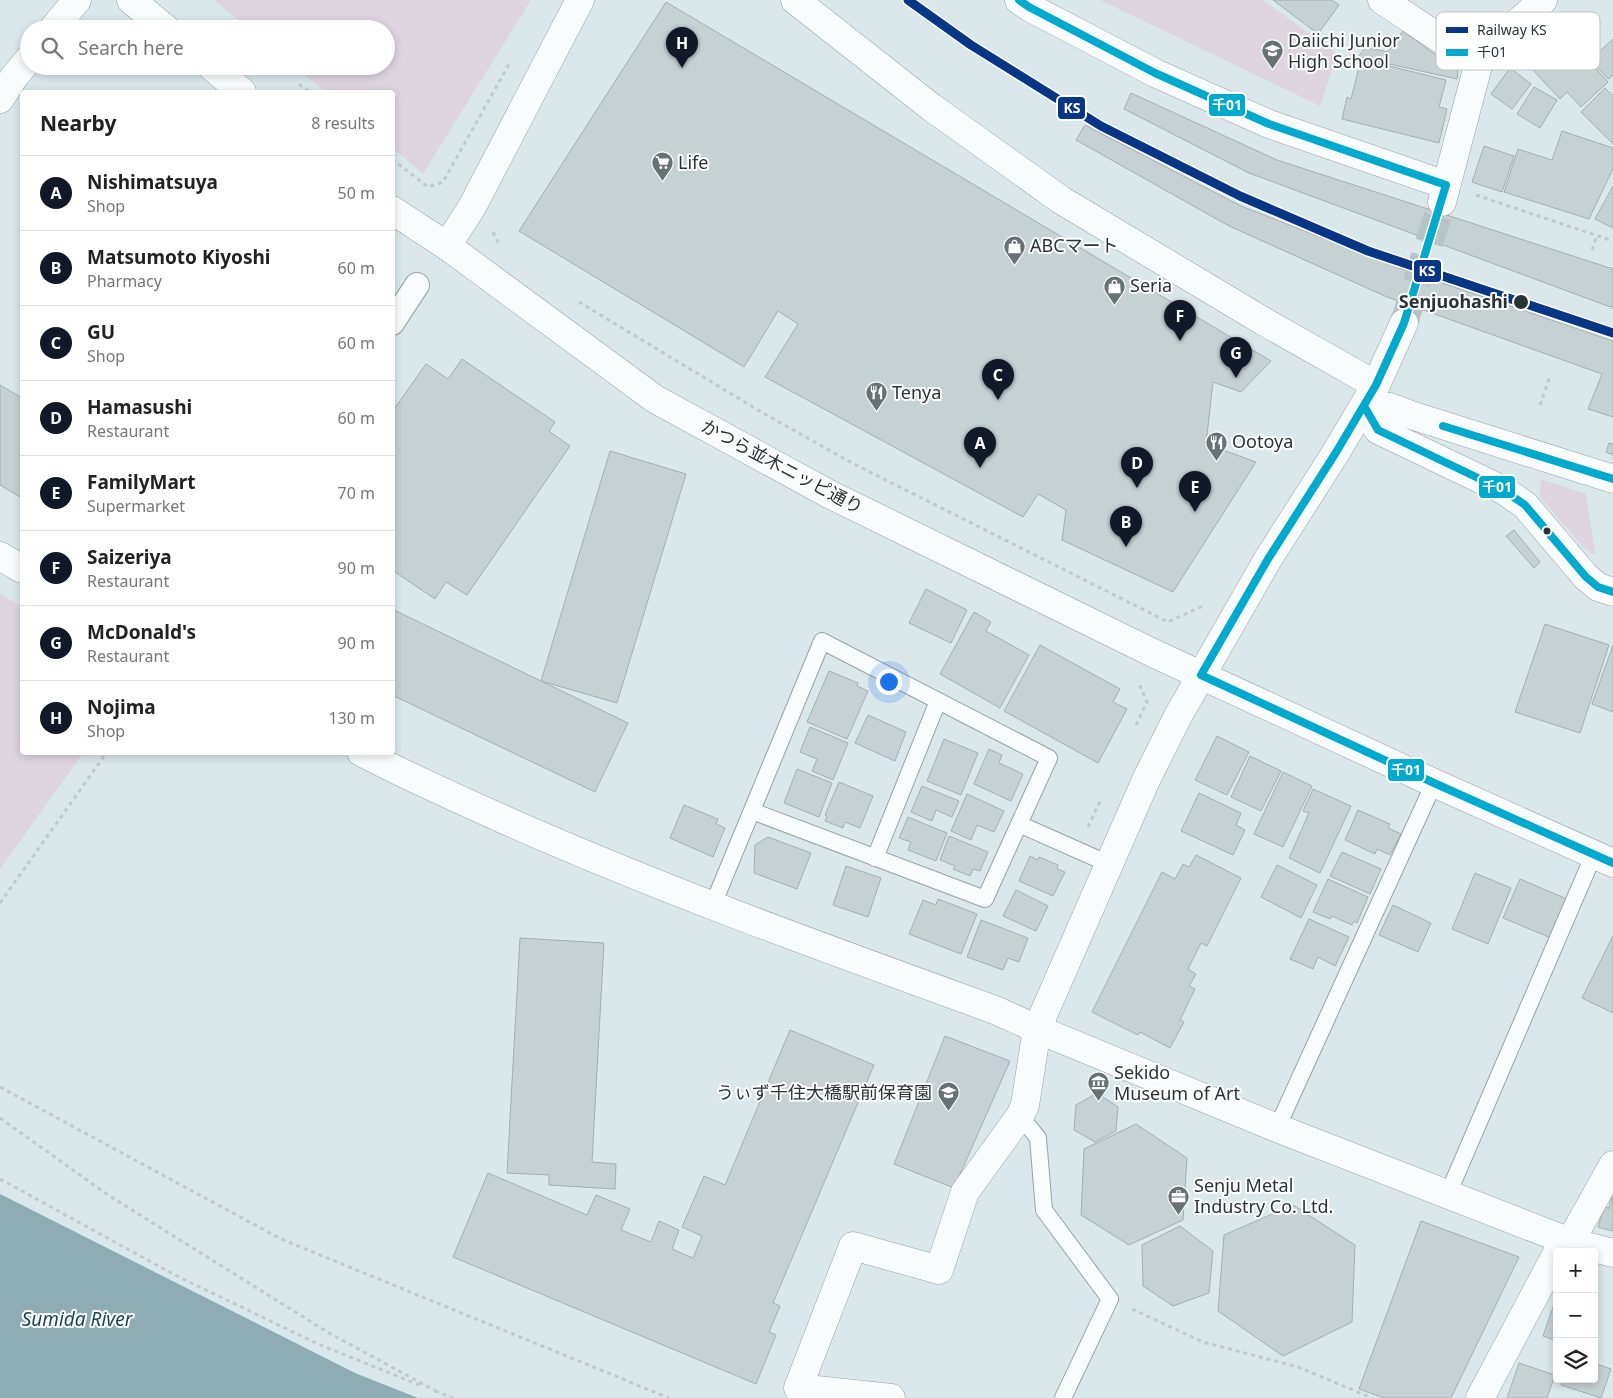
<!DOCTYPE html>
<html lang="en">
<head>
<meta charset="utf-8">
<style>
	:root { --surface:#fff; --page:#f6f6f6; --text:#222; --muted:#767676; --line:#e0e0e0; --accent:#111827 }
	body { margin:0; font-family:"Noto Sans","Noto Sans JP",sans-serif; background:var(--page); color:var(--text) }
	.controls { position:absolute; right:15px; bottom:15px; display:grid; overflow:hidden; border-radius:5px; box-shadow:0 2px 8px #0003 }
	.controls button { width:45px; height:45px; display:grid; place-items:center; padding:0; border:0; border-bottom:1px solid var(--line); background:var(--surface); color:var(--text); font:25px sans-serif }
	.you { position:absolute; left:888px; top:681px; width:18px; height:18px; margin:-12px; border:4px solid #fff; border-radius:50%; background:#1a73e8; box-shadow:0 0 0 8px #1a73e833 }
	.badge { display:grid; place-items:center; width:32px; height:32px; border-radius:50%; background:var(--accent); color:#fff; font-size:16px; font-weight:700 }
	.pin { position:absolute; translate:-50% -41px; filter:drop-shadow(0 1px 2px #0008) }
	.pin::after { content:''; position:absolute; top:26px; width:18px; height:15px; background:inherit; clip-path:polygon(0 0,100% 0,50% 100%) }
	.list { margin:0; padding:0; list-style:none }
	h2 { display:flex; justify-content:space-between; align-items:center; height:65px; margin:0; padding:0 20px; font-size:21px }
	h2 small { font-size:16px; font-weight:400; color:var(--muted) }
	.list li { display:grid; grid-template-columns:32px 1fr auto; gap:15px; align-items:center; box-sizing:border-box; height:75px; padding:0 20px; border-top:1px solid var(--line) }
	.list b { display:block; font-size:19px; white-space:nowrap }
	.list p { margin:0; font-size:16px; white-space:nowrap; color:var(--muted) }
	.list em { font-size:16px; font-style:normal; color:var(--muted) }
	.icon { flex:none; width:28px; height:28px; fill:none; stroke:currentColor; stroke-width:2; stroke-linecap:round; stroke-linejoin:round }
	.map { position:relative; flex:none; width:1613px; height:1398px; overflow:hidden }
	.search { position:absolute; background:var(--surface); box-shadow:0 2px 8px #0003; left:20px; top:20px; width:375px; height:55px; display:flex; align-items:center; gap:12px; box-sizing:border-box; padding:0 18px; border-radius:28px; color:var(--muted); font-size:19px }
	.panel { position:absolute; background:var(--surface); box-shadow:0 2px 8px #0003; left:20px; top:90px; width:375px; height:665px; border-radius:5px }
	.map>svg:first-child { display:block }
	.green { fill:#ddd4df }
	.water { fill:#8eacb4 }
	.building { fill:#c6d1d4; stroke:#a4aeb1 }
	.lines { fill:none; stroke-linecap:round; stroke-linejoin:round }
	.minor-tunnel { stroke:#b7c4c7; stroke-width:28; stroke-dasharray:28 14; stroke-linecap:butt }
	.service-casing { stroke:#97a2a4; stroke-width:18 }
	.pedestrian-casing { stroke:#97a2a4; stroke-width:26 }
	.minor-casing { stroke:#97a2a4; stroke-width:29 }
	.tertiary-casing { stroke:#97a2a4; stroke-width:29 }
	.path { stroke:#c4c8cb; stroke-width:3; stroke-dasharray:4 4; stroke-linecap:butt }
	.service { stroke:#f9fcfc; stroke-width:16 }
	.pedestrian { stroke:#f9fcfc; stroke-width:24 }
	.minor { stroke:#f9fcfc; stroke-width:28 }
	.tertiary { stroke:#f9fcfc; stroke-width:28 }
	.bus-1-casing { stroke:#fff; stroke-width:11 }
	.bus-1 { stroke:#00a9ce; stroke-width:8 }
	.rail-1-casing { stroke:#fff; stroke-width:12 }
	.rail-1 { stroke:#073686; stroke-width:9 }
	.stop-dot { fill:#293336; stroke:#fff; stroke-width:2 }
	.labels { text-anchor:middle; stroke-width:4; stroke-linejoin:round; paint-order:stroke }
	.poi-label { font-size:18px; fill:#293336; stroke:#fff; text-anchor:start }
	.stop-label { font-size:18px; font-weight:bold; fill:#293336; stroke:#fff; text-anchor:end }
	.street-label { font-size:18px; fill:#293336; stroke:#fff }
	.water-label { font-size:19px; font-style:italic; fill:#134955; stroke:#fff }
	.key { fill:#fff; stroke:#bfc2c3; stroke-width:1 }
	.key-label { font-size:14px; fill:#293336 }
	.line-badge { stroke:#fff; stroke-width:2 }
	.badge-label { font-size:14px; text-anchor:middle; font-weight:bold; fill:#fff }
</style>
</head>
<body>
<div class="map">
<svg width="1613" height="1398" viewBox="0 0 1613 1398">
	<rect width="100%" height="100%" fill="#dae8eb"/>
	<path class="green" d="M214 0H531L423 174 393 148 392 92H325L294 66H386V29H249Z
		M1100 0H1263L1337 54 1320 106Z
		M1541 479 1586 494 1595 554H1592L1584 548 1540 497Z
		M0 594 22 607V752L83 753 0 869Z"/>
	<path class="water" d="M0 1194 355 1373 418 1398H0Z"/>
	<path class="building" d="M1273 0H1332L1339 5 1318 34Z
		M666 2 1271 361 1241 392 1213 382 1206 444 1256 462 1173 592 1062 540 1066 510 1038 494 1023 517 765 377 798 324 778 311 744 367 519 231Z
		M1403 31 1458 71 1457 79 1358 57 1366 47 1388 52Z
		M1566 37 1608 82 1581 107 1567 92 1560 99 1532 69Z
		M1613 39V75L1608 79 1590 60Z
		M1361 59 1446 80 1439 107 1447 109 1439 143 1342 119 1347 97 1351 99Z
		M1510 68 1531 84 1512 109 1491 94Z
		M1534 87 1557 100 1540 128 1517 114Z
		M1605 88 1613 96V144L1581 112Z
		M1131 93 1277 160 1613 269V308L1249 173 1124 109Z
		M1085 125 1241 206 1404 270 1613 341V417L1588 409 1602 374 1387 297 1229 226 1076 140Z
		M1562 131 1613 148V169L1589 219 1504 192 1518 149 1552 160Z
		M1484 146 1514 156 1502 192 1472 182Z
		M1613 186V228L1595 219Z
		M462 359 555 422 549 431 570 446 467 595 446 582 435 599 392 570V412L426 364 448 379Z
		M0 385 22 398V498L0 485Z
		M1609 443 1613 444V455L1606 452Z
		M610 451 686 474 617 703 541 681Z
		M1514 530 1540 562 1534 568 1506 536Z
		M926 589 967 610 951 643 909 623Z
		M392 609 628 723 595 792 392 695Z
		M974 612 991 622 986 631 1029 655 1000 708 940 674Z
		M1545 624 1609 645 1580 733 1515 712Z
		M1040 645 1120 689 1113 702 1127 709 1098 763 1004 711Z
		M1613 645V712L1592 704Z
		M829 671 858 683 857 686 868 691 847 739 807 722Z
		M868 715 906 732 895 761 855 743Z
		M810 727 848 743 833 780 812 771 817 759 800 752Z
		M1217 736 1249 752 1227 795 1195 780Z
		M944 739 978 753 961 795 927 781Z
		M989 749 1002 755 999 763 1023 774 1011 801 974 784Z
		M1250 756 1281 771 1261 811 1231 797Z
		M797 769 832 783 819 817 784 803Z
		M1283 772 1312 786 1283 847 1254 834Z
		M839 782 873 796 860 828 845 822 843 828 825 821 827 816 825 815Z
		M922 786 959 801 952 817 936 810 932 821 911 812Z
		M1313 789 1351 806 1320 873 1289 858 1309 813 1303 811Z
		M1199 793 1241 813 1236 825 1245 830 1233 855 1181 831Z
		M967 794 1004 811 994 832 977 825 971 840 951 831Z
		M684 805 718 819 716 824 725 828 713 857 670 838Z
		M1358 810 1390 824 1388 828 1401 834 1390 855 1377 849 1375 854 1345 840Z
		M908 817 947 833 936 861 908 850 911 842 899 838Z
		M949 836 988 852 980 871 973 869 970 876 953 869 955 866 940 860Z
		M768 837 811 853 797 889 754 873 755 845Z
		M1342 852 1381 869 1370 894 1330 876Z
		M1196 855 1241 878 1207 946 1201 943 1188 969 1196 974 1189 986 1195 989 1180 1020 1184 1022 1170 1048 1140 1032 1138 1035 1092 1012 1162 872 1175 879 1183 864 1189 867Z
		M1030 856 1038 860 1039 857 1058 865 1057 869 1065 872 1053 896 1019 881Z
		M1277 865 1317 885 1301 918 1261 897Z
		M846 866 881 878 868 917 833 905Z
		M1475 873 1511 888 1488 944 1452 929Z
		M1328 879 1368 897 1357 923 1354 921 1352 925 1332 916 1330 919 1313 912Z
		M1520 879 1567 899 1551 938 1503 918Z
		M1016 890 1048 906 1036 931 1003 916Z
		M938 899 977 914 961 954 909 934 923 900 936 905Z
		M1393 905 1431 923 1418 952 1379 935Z
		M1309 919 1349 937 1335 966 1318 957 1313 969 1290 959Z
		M981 920 1028 938 1019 962 1008 958 1003 970 967 957Z
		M1613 936V1013L1582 998Z
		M520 938 604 943 592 1162 616 1164 615 1189 549 1185V1175L507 1173Z
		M790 1030 874 1065 773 1303 780 1306 769 1332 776 1335 756 1384 453 1257 488 1173 587 1215 596 1195 630 1209 621 1230 651 1242 659 1221 679 1230 672 1249 693 1258 702 1236 682 1227 704 1176 725 1185Z
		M945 1036 1010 1061 954 1188 894 1164Z
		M1097 1093 1118 1107 1116 1131 1095 1142 1074 1130 1076 1105Z
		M1136 1124 1187 1158 1183 1220 1129 1245 1081 1215 1084 1149Z
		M1613 1193V1231L1598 1227 1604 1207 1609 1208Z
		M1293 1205 1355 1245 1352 1322 1283 1356 1218 1311 1224 1235Z
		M1421 1221 1519 1257 1451 1398H1384L1359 1389Z
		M1180 1226 1213 1251 1209 1293 1173 1306 1143 1286 1142 1245Z
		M1557 1296V1341L1543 1336Z
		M1519 1363 1555 1375 1547 1398H1507Z
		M1594 1363 1611 1369 1601 1398 1561 1385 1563 1379H1594Z"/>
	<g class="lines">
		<path class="minor-tunnel" d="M1404 323 1442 202"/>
		<defs>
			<path id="service" d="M752 811 985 899 1019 824
				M875 858 938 701
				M712 907 822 641 1049 758 1019 824 1109 864
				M1020 1116 1038 1138 1044 1210 1110 1299 1063 1398
				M1277 1128 1434 783
				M1448 1194 1594 854"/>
			<path id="pedestrian" d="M392 323 417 285"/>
			<path id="minor" d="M795 0 931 107 1061 200 1263 321 1376 385 1404 323
				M1019 0 1029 7 1155 73 1269 124 1446 185
				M1382 0 1468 57 1479 62 1442 202
				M1479 62 1488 49 1543 0
				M447 246 472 207 580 0
				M1570 1242 1613 1165
				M891 1398 798 1388 853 1246 939 1270 965 1192 1020 1116 1025 1105 1037 1029
				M1480 1398 1557 1253"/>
			<path id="tertiary" d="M131 0 166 29
				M53 29 77 0
				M211 66 242 92
				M0 99 14 77 29 59
				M392 210 447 246 655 399 829 494 1153 653 1434 783 1613 863
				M1376 385 1335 454 1268 559 1178 716 1146 780 1037 1029 1277 1128 1570 1242 1613 1253
				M1364 406 1378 430 1503 490 1525 505 1586 577 1598 587 1613 592
				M1364 406 1390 407 1414 416 1613 479
				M0 556 22 569
				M361 752C408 777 456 798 505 820 665 891 830 950 995 1010L1037 1029"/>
		</defs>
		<use href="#service" class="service-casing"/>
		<use href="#pedestrian" class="pedestrian-casing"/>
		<use href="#minor" class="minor-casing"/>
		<use href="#tertiary" class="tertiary-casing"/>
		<path class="path" d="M98 24 112 23
			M173 66 180 72
			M299 84 309 92
			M392 159 428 187 443 182 509 64
			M1476 195 1613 241
			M493 232 499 244
			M1592 250 1597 235
			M579 302 763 413 852 463 1168 622 1203 606 1204 603
			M1540 405 1550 376
			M1136 725 1147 702 1138 681
			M1088 827 1101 799
			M0 903 107 752
			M0 1087 281 1239 669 1398
			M0 1118 108 1195 329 1333 436 1391
			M0 1179 173 1274 318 1344 422 1386
			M1132 1309 1203 1342 1298 1367 1372 1398
			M435 1391 453 1398"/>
		<use href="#service" class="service"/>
		<use href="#pedestrian" class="pedestrian"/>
		<use href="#minor" class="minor"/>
		<use href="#tertiary" class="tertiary"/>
		<defs>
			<path id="bus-1" d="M1019 0 1029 7 1155 73 1269 124 1446 185
				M1364 406 1378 430 1503 490 1525 505 1586 577 1598 587 1613 592
				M1443 426 1613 479
				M1201 675 1268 559 1335 454 1376 385 1404 323 1446 185
				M1201 675 1434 783 1613 863"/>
		</defs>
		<use href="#bus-1" class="bus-1-casing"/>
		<use href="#bus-1" class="bus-1"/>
		<defs>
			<path id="rail-1" d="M908 0 971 45 1101 126 1240 196 1368 251 1613 333"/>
		</defs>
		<use href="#rail-1" class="rail-1-casing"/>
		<use href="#rail-1" class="rail-1"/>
	</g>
	<defs>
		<symbol id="school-pin" viewBox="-11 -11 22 30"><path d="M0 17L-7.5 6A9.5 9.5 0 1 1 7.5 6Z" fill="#677275" stroke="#fff"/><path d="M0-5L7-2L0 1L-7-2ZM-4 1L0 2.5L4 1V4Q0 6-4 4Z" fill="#fff"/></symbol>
		<symbol id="supermarket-pin" viewBox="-11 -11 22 30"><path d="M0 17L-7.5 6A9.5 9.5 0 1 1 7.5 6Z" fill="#677275" stroke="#fff"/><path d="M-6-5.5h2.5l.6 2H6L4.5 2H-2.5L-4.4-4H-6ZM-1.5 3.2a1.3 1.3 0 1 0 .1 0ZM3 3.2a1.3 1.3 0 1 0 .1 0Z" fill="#fff"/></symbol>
		<symbol id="shop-pin" viewBox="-11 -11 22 30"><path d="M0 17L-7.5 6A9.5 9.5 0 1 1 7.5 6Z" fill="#677275" stroke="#fff"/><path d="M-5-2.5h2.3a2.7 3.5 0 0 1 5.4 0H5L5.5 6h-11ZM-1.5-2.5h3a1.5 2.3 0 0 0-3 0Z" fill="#fff"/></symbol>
		<symbol id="restaurant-pin" viewBox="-11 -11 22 30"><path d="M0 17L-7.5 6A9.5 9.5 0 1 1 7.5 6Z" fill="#677275" stroke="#fff"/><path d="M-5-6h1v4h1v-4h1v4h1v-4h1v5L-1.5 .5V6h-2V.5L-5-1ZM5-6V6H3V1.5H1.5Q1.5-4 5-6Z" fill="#fff"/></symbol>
		<symbol id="museum-pin" viewBox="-11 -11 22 30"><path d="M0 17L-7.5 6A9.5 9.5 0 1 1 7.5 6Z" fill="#677275" stroke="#fff"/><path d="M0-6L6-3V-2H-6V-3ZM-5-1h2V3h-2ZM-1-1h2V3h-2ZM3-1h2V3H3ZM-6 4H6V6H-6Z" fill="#fff"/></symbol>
		<symbol id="office-pin" viewBox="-11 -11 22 30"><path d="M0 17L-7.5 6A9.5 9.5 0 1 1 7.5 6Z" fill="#677275" stroke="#fff"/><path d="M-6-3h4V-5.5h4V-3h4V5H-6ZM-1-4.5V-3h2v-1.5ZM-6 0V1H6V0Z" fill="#fff"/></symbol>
	</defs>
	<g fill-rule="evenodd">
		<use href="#school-pin" x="1260" y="38" width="25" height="34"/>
		<use href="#supermarket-pin" x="650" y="150" width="25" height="34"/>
		<use href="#shop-pin" x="1002" y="234" width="25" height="34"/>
		<use href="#shop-pin" x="1102" y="274" width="25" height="34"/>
		<use href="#restaurant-pin" x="864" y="380" width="25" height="34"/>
		<use href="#restaurant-pin" x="1204" y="430" width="25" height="34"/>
		<use href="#museum-pin" x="1086" y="1070" width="25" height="34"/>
		<use href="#school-pin" x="936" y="1080" width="25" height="34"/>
		<use href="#office-pin" x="1166" y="1184" width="25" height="34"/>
	</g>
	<g class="stop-dot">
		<circle cx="1521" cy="302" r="8"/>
		<circle cx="1547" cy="531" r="4.5"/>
	</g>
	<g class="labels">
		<g class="poi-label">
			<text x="1288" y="47">Daiichi Junior<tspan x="1288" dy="21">High School</tspan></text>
			<text x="678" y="169">Life</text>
			<text x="1030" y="252">ABCマート</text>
			<text x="1130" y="292">Seria</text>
			<text x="892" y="399">Tenya</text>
			<text x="1232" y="448">Ootoya</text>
			<text x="1114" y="1079">Sekido<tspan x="1114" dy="21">Museum of Art</tspan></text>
			<text x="932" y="1099" text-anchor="end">うぃず千住大橋駅前保育園</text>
			<text x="1194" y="1192">Senju Metal<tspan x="1194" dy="21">Industry Co. Ltd.</tspan></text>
		</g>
		<g class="stop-label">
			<text x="1508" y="308">Senjuohashi</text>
		</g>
		<g class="street-label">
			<text transform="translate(782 467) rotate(28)" y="6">かつら並木ニッピ通り</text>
		</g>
		<g class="water-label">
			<text x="77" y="1326">Sumida River</text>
		</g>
	</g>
	<rect x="1436" y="12" width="164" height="58" rx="8" class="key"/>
	<rect x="1446" y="27" width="22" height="6" fill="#073686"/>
	<rect x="1446" y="49" width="22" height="7" fill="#00a9ce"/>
	<g class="key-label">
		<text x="1477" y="35">Railway KS</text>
		<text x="1477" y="57">千01</text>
	</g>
	<g class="line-badge">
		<rect x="1208" y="93" width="38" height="24" rx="5" fill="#00a9ce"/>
		<rect x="1057" y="96" width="29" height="24" rx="5" fill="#073686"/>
		<rect x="1413" y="259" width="29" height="24" rx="5" fill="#073686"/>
		<rect x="1478" y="475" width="38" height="24" rx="5" fill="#00a9ce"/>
		<rect x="1387" y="758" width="38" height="24" rx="5" fill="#00a9ce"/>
	</g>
	<g class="badge-label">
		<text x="1227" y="110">千01</text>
		<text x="1072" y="113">KS</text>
		<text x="1427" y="276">KS</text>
		<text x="1497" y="492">千01</text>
		<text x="1406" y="775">千01</text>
	</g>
</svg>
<div class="controls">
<button>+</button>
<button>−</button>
<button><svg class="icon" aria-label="layers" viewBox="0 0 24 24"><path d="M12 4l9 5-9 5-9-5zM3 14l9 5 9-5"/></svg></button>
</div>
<div class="you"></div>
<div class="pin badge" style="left:980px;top:468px">A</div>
<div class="pin badge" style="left:1126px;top:547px">B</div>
<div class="pin badge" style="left:998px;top:400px">C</div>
<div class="pin badge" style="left:1137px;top:488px">D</div>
<div class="pin badge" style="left:1195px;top:512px">E</div>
<div class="pin badge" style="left:1180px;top:341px">F</div>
<div class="pin badge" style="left:1236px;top:378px">G</div>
<div class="pin badge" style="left:682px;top:68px">H</div>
<div class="search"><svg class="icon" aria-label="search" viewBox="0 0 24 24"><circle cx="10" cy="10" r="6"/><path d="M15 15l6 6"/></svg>Search here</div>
<section class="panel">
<h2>Nearby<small>8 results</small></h2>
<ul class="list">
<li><span class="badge">A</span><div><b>Nishimatsuya</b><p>Shop</p></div><em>50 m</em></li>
<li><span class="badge">B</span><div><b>Matsumoto Kiyoshi</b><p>Pharmacy</p></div><em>60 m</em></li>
<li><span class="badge">C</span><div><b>GU</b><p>Shop</p></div><em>60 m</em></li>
<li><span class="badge">D</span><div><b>Hamasushi</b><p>Restaurant</p></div><em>60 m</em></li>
<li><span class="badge">E</span><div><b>FamilyMart</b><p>Supermarket</p></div><em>70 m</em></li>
<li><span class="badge">F</span><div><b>Saizeriya</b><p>Restaurant</p></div><em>90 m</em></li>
<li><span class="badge">G</span><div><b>McDonald's</b><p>Restaurant</p></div><em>90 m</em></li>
<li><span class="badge">H</span><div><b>Nojima</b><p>Shop</p></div><em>130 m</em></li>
</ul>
</section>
</div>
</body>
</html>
